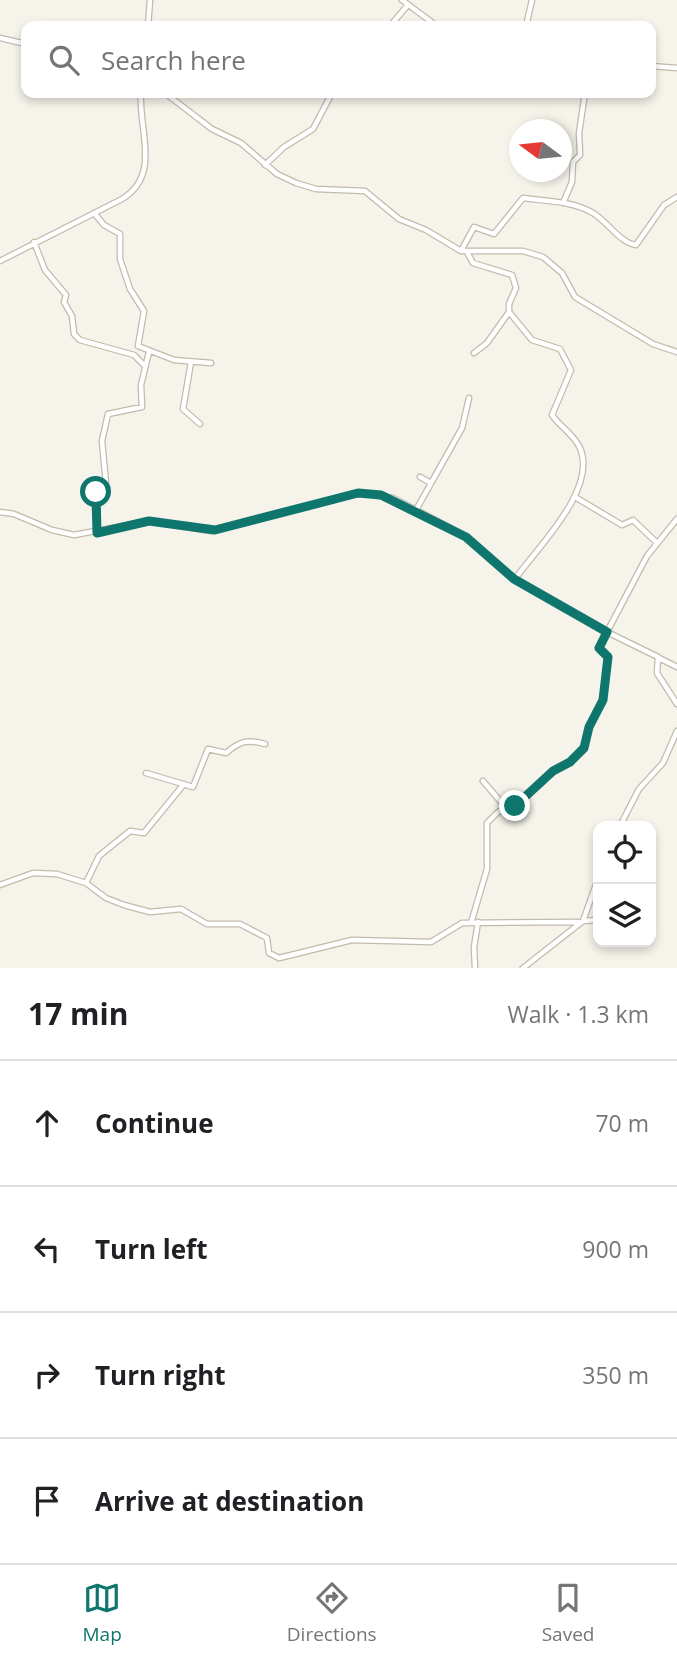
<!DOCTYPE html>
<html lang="en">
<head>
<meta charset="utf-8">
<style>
	:root { --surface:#fff; --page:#f2f2f2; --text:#202124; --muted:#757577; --line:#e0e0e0; --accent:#0f766e }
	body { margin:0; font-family:"Open Sans",sans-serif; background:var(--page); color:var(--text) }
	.controls { position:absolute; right:21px; bottom:21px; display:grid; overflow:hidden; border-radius:14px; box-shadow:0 4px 10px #0003 }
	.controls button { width:63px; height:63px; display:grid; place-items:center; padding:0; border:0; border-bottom:2px solid var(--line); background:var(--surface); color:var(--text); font:35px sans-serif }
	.compass { position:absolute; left:509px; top:119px; width:63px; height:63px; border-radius:50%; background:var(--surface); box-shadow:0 4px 10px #0003; rotate:285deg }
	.stop { position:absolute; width:21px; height:21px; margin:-16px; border:5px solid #0f766e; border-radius:50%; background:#fff }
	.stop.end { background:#0f766e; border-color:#fff; box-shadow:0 2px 7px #0008 }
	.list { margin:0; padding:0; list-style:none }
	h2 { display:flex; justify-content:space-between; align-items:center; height:91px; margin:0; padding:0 28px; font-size:30px }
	h2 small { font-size:23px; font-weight:400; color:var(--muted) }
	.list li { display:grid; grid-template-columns:46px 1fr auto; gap:21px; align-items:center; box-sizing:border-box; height:126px; padding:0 28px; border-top:2px solid var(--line) }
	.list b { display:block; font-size:26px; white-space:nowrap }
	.list em { font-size:23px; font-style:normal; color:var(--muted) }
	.icon { flex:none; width:38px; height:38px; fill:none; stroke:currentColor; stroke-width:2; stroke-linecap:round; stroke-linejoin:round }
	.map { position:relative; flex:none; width:677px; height:968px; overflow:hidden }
	.search { position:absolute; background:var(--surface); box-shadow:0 4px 10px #0003; left:21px; right:21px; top:21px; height:77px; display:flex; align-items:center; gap:18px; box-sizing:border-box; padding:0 24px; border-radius:14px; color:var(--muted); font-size:26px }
	.sheet { height:595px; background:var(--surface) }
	nav { display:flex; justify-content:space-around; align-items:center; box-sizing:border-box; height:98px; border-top:2px solid var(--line); background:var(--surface); font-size:19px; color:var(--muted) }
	nav a { display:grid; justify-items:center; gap:4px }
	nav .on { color:var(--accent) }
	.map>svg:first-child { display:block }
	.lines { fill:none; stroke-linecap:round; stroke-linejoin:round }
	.street-casing { stroke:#c1bbac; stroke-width:7 }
	.street { stroke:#fff; stroke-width:4.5 }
	.route { stroke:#0f766e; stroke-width:9 }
</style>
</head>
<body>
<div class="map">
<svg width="677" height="968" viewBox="0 0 677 968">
	<rect width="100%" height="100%" fill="#f5f3ea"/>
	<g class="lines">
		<defs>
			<path id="street" d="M402 0 437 26
				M148 26 150 0
				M390 26 407 6
				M526 26 532 0
				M0 38 26 44
				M651 66 677 68
				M165 93 212 129 241 143 277 174 296 183 316 189 365 191 399 219 426 230 461 251H523L543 257 562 273 575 297 653 344 677 352
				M265 165 284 147 313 129 332 93
				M563 203 572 182 573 162 580 155 579 133 585 93
				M94 213 104 225 120 234V259L130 289 144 311 138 346 174 360 211 363
				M34 242 45 270 66 295 64 302 72 316 74 334 80 340 134 355 145 366
				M461 251 474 227 494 234 523 198C546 201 573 201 593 213 608 222 620 243 636 245L664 205 677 197
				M467 252 473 263 512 275 516 288 509 304V312L532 340 560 349 571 370 552 415C560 427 573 433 580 448 598 489 537 548 515 579
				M0 261 122 199C162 175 138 129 141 93
				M474 353 487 343 509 312
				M191 362 183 409 200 424
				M420 477 431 483
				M575 497 622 525 633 520 656 542
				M416 510 462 428 469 398
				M0 512 14 514 52 530 74 535 149 521 211 531 358 493 393 498 449 527 466 537 515 579 607 632 599 648 608 657 603 700 589 727 584 748 570 763 553 771 521 802 498 812 487 823V869L471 923
				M677 519 647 556 607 632 658 657 657 673 677 704
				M97 533 94 497 106 483 102 441 108 414 142 407 141 385 149 352
				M659 658 677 667
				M146 773 193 787 208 749 226 753C240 741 247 739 265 744
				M483 781 507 809
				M620 826 639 789 663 763 677 731
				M86 883 99 856 130 831 144 833 184 784
				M0 885 33 873 57 874 86 883 106 898 124 905 150 912 181 909 207 924H240L267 938 269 953 279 958 352 940 431 942 462 923 578 922
				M583 921 598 920
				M475 968 474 947 478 922
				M523 968 583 921 598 879"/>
		</defs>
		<use href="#street" class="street-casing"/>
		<use href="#street" class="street"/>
	</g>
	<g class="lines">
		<path class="route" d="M96 492 97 533 149 521 215 530 358 493 381 495 466 537 514 579 607 632 599 648 608 657 603 700 589 727 584 748 570 762 553 771 515 806"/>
	</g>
</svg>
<div class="controls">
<button><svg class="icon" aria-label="locate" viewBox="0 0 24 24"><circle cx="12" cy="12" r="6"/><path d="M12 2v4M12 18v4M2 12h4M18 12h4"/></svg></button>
<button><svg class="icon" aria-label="layers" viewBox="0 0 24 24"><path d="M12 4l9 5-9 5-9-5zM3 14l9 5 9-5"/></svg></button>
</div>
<svg class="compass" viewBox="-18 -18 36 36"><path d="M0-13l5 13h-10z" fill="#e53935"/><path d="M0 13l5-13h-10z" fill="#757577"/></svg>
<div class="stop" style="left:96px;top:492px"></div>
<div class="stop end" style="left:515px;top:806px"></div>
<div class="search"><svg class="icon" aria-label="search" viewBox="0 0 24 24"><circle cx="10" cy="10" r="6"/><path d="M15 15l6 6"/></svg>Search here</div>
</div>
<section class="sheet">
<h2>17 min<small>Walk · 1.3 km</small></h2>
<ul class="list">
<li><svg class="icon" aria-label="ahead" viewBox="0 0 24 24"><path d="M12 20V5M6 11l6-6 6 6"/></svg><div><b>Continue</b></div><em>70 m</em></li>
<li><svg class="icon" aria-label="left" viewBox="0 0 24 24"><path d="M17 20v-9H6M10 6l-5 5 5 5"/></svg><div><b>Turn left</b></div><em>900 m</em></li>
<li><svg class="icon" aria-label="right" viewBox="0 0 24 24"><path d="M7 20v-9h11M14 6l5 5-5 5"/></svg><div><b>Turn right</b></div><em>350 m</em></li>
<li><svg class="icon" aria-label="arrive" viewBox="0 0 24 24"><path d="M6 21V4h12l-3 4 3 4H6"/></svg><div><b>Arrive at destination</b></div></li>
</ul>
</section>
<nav>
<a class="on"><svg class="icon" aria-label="map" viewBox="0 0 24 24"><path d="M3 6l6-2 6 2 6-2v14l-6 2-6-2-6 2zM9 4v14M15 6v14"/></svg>Map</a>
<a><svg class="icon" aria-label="directions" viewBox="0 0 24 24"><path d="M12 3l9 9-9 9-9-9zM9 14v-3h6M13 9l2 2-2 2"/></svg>Directions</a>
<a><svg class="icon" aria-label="saved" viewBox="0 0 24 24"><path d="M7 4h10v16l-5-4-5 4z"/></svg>Saved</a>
</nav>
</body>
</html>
